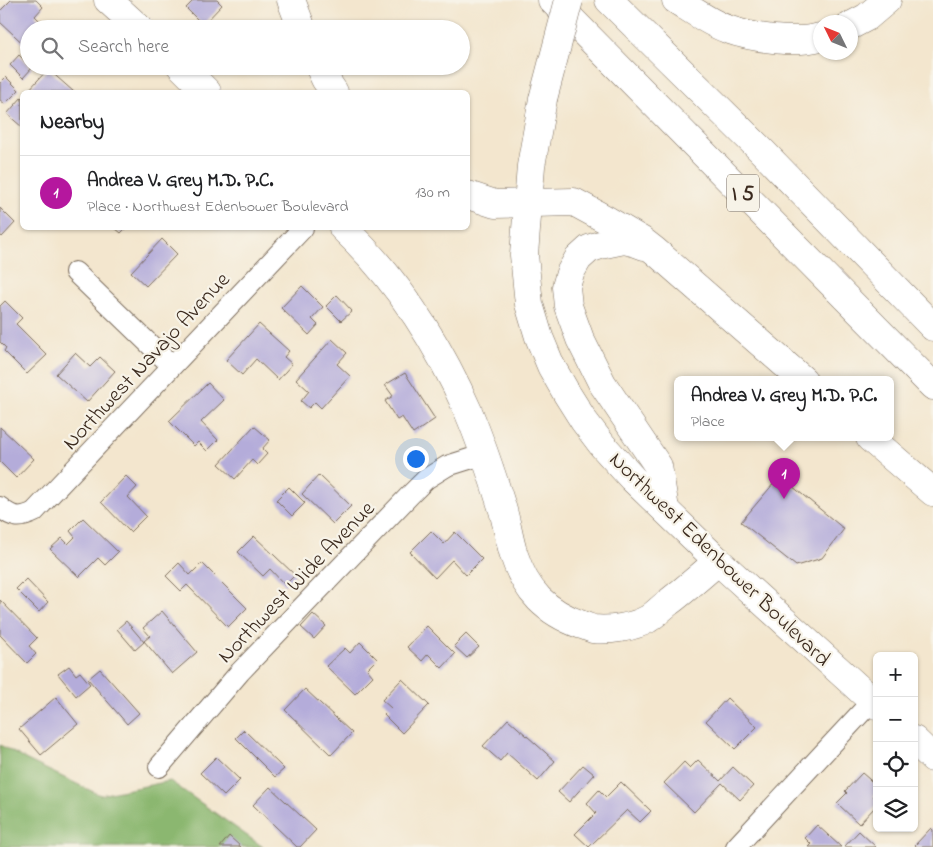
<!DOCTYPE html>
<html lang="en">
<head>
<meta charset="utf-8">
<style>
	:root { --surface:#fff; --page:#f2f2f2; --text:#202124; --muted:#757577; --line:#e0e0e0; --accent:#b5179e }
	body { margin:0; font-family:"Indie Flower",sans-serif; background:var(--page); color:var(--text) }
	.controls { position:absolute; right:15px; bottom:15px; display:grid; overflow:hidden; border-radius:8px; box-shadow:0 1px 4px #0004 }
	.controls button { width:45px; height:45px; display:grid; place-items:center; padding:0; border:0; border-bottom:1px solid var(--line); background:var(--surface); color:var(--text); font:25px sans-serif }
	.compass { position:absolute; left:813px; top:15px; width:45px; height:45px; border-radius:50%; background:var(--surface); box-shadow:0 1px 4px #0004; rotate:313deg }
	.you { position:absolute; left:415px; top:458px; width:18px; height:18px; margin:-12px; border:4px solid #fff; border-radius:50%; background:#1a73e8; box-shadow:0 0 0 8px #1a73e833 }
	.badge { display:grid; place-items:center; width:32px; height:32px; border-radius:50%; background:var(--accent); color:#fff; font-size:16px; font-weight:700 }
	.pin { position:absolute; translate:-50% -41px; filter:drop-shadow(0 1px 2px #0008) }
	.pin::after { content:''; position:absolute; top:26px; width:18px; height:15px; background:inherit; clip-path:polygon(0 0,100% 0,50% 100%) }
	.popup { position:absolute; left:674px; top:376px; width:220px; height:65px; box-sizing:border-box; display:grid; place-content:center; border-radius:8px; background:var(--surface); filter:drop-shadow(0 1px 4px #0005); font-size:16px; white-space:nowrap; color:var(--muted) }
	.popup b { font-size:19px; color:var(--text) }
	.popup::after { content:''; position:absolute; left:50%; top:100%; margin-left:-10px; border:10px solid transparent; border-top-color:var(--surface) }
	.list { margin:0; padding:0; list-style:none }
	h2 { display:flex; justify-content:space-between; align-items:center; height:65px; margin:0; padding:0 20px; font-size:21px }
	h2 small { font-size:16px; font-weight:400; color:var(--muted) }
	.list li { display:grid; grid-template-columns:32px 1fr auto; gap:15px; align-items:center; box-sizing:border-box; height:75px; padding:0 20px; border-top:1px solid var(--line) }
	.list b { display:block; font-size:19px; white-space:nowrap }
	.list p { margin:0; font-size:16px; white-space:nowrap; color:var(--muted) }
	.list em { font-size:16px; font-style:normal; color:var(--muted) }
	.icon { flex:none; width:28px; height:28px; fill:none; stroke:currentColor; stroke-width:2; stroke-linecap:round; stroke-linejoin:round }
	.map { position:relative; flex:none; width:933px; height:847px; overflow:hidden }
	.search { position:absolute; background:var(--surface); box-shadow:0 1px 4px #0004; left:20px; top:20px; width:450px; height:55px; display:flex; align-items:center; gap:12px; box-sizing:border-box; padding:0 18px; border-radius:28px; color:var(--muted); font-size:19px }
	.panel { position:absolute; background:var(--surface); box-shadow:0 1px 4px #0004; left:20px; top:90px; width:450px; height:140px; border-radius:8px }
	.map>svg:first-child { display:block }
	.forest { fill:#8bb76f; stroke:#637046 }
	.building { fill:#b4acda }
	.lines { fill:none; stroke-linecap:round; stroke-linejoin:round }
	.street-casing { stroke:#7b6c5c; stroke-width:22 }
	.secondary-casing { stroke:#7b6c5c; stroke-width:29 }
	.highway-casing { stroke:#7b6c5c; stroke-width:29 }
	.street { stroke:#fff; stroke-width:20 }
	.secondary { stroke:#fff; stroke-width:28 }
	.highway { stroke:#fff; stroke-width:28 }
	.secondary-bridge-casing { stroke:#7b6c5c; stroke-width:29; stroke-linecap:butt }
	.secondary-bridge { stroke:#fff; stroke-width:28 }
	.labels { text-anchor:middle; stroke-width:4.5; stroke-linejoin:round; paint-order:stroke }
	.shield { fill:#f7f3e8; stroke:#73665b; stroke-width:1 }
	.shield-label { font-size:21px; font-weight:bold; fill:#3b2a1e }
	.street-label { font-size:22px; fill:#3b2a1e; stroke:#f7f3e8 }
</style>
</head>
<body>
<div class="map">
<svg width="933" height="847" viewBox="0 0 933 847">
	<rect width="100%" height="100%" fill="#f7f3e8"/>
	<filter id="ink" filterUnits="userSpaceOnUse"><feTurbulence type="fractalNoise" baseFrequency=".02" numOctaves="2"/><feDisplacementMap in="SourceGraphic" scale="10" xChannelSelector="R" yChannelSelector="G"/><feConvolveMatrix kernelMatrix="1 2 1 2 8 2 1 2 1" color-interpolation-filters="sRGB"/></filter>
	<filter id="wash" filterUnits="userSpaceOnUse"><feTurbulence type="fractalNoise" baseFrequency=".0096" numOctaves="4" result="noise"/><feDisplacementMap in="SourceGraphic" scale="20" xChannelSelector="R" yChannelSelector="G"/><feGaussianBlur stdDeviation="1.12" result="paint"/><feColorMatrix in="noise" values="0 0 0 0 0 0 0 0 0 0 0 0 0 0 0 0 0 1.4 0 .05"/><feComposite in="paint" operator="in"/></filter>
	<g filter="url(#wash)">
		<rect width="100%" height="100%" fill="#f3e6ce"/>
		<path class="forest" d="M0 745 27 760 100 795 170 781 263 847H0Z"/>
		<g id="blocks">
			<path class="building" d="M11 0H36L43 7 35 16 48 29H29V49L0 22V11Z
				M194 0H217L222 5 203 25 186 8Z
				M19 55 29 65V66L32 68 23 78 10 65Z
				M48 69 74 92H27Z
				M6 77 19 90 5 104 0 100V83Z
				M22 97V127L7 114Z
				M0 208 15 223 2 237 0 235Z
				M115 228H126L121 233Z
				M162 239 177 254 146 286 131 272Z
				M302 286 323 307 312 319 318 325 309 335 281 308Z
				M337 295 352 311 341 321 326 306Z
				M5 301 22 318 16 324 47 355 27 374 4 351 6 348 0 342V306Z
				M259 324 289 351 284 357 292 364 278 380 256 359 242 375 226 360Z
				M332 339 347 353 337 364 350 376 321 408 315 402 309 408 301 401 309 391 296 379Z
				M75 353 90 367 100 357 115 371 87 402 56 374Z
				M405 373 435 419 413 434 402 417 397 420 385 401 393 396 385 385Z
				M208 383 224 400 201 422 218 440 207 451 198 442 194 446 169 421Z
				M254 426 270 440 262 449 267 454 257 465 252 460 235 479 219 464Z
				M0 427 34 459 16 478 0 462Z
				M319 475 351 506 333 524 302 494Z
				M126 476 137 487 128 497 146 516 130 532 101 502Z
				M780 476 844 529 822 558 796 566 741 522Z
				M289 487 305 503 292 516 276 500Z
				M83 518 118 552 105 565 98 558 79 577 50 549 62 538 68 544 75 537 70 531Z
				M431 531 444 544 455 532 482 559 466 575 452 560 435 578 410 552Z
				M254 536 295 575 285 585 270 569 263 576 238 552Z
				M179 563 190 575 202 563 247 608 228 627 187 585 181 591 166 576Z
				M26 579 48 602 39 612 16 589Z
				M0 600 37 638 29 646 36 654 27 663 0 635Z
				M162 611 197 652 172 674 144 641 150 636 143 628Z
				M313 614 326 626 314 639 301 627Z
				M126 621 144 642 135 650 117 629Z
				M427 626 455 654 442 668 428 654 422 661 407 647Z
				M466 634 479 647 467 658 454 646Z
				M360 642 377 659 367 669 373 676 355 694 326 666 345 648 350 653Z
				M69 666 76 675 80 672 90 684 76 696 58 674Z
				M100 669 139 713 127 724 88 679Z
				M402 679 429 705 402 733 384 715 391 708 382 700Z
				M305 689 352 733 331 755 285 710Z
				M56 697 78 724 41 755 19 729Z
				M727 698 757 727 735 749 706 721Z
				M508 719 555 761 538 781 507 753 500 761 483 746Z
				M244 730 284 769 275 777 236 738Z
				M216 757 240 780 224 796 200 773Z
				M698 760 720 781 733 767 753 786 740 800 722 783 694 812 664 783 684 762 690 768Z
				M583 765 594 774 569 802 558 792Z
				M862 773 877 786V792L873 796 877 800V805L859 824 837 803 847 793 845 791Z
				M621 782 651 811 640 822 627 810 589 847 575 834 596 813 587 803 599 790 606 797Z
				M270 787 316 830 300 847H297L253 805Z
				M817 825 841 847H808L811 844 805 838Z
				M931 828 933 830V847H917L915 845Z
				M859 831 876 847H844Z
				M229 836 241 847H220Z"/>
		</g>
	</g>
	<g filter="url(#ink)">
		<use href="#blocks" fill-opacity="0" stroke="#7b6c5c" stroke-width="1"/>
		<g class="lines">
			<defs>
				<path id="street" d="M75 272 172 366
					M0 507C12 518 20 519 34 512L303 228
					M159 767 240 672 410 495 426 479 447 466 485 454
					M736 847 872 701"/>
				<path id="secondary" d="M108 0 140 29
					M181 66 207 92
					M543 99 531 166 524 255 529 304 539 337 551 366 567 394 584 421 603 446 632 478 718 561 877 705
					M343 228C397 279 438 343 468 411 481 442 492 475 502 507 507 523 509 540 514 555 526 592 546 612 582 625 586 626 590 628 593 629 610 631 634 627 648 619 656 614 662 607 669 602 686 589 702 575 718 561
					M914 740 933 758"/>
				<path id="highway" d="M291 0 302 29
					M552 0 933 386
					M609 0 760 149 933 327
					M676 0C692 10 710 23 727 29 752 38 795 44 820 37
					M850 26 867 17 887 0
					M319 66 325 79 334 92
					M468 195 495 204 574 202 607 220 641 240 655 251 803 380
					M644 246 636 243 624 240 600 245 589 249 578 259 570 273 566 287 568 306 580 339 602 383 658 466 665 509
					M870 438 933 492"/>
			</defs>
			<use href="#street" class="street-casing"/>
			<use href="#secondary" class="secondary-casing"/>
			<use href="#highway" class="highway-casing"/>
			<use href="#street" class="street"/>
			<use href="#secondary" class="secondary"/>
			<use href="#highway" class="highway"/>
			<defs>
				<path id="secondary-bridge" d="M543 99 569 0"/>
			</defs>
			<use href="#secondary-bridge" class="secondary-bridge-casing"/>
			<use href="#secondary-bridge" class="secondary-bridge"/>
		</g>
	</g>
	<g class="labels">
		<rect class="shield" x="727" y="174.5" width="32" height="37" rx="4"/>
		<g class="shield-label">
			<text x="743" y="200">I 5</text>
		</g>
		<g class="street-label">
			<text transform="translate(145 360) rotate(-47)" y="8">Northwest Navajo Avenue</text>
			<text transform="translate(721 558) rotate(44)" y="8">Northwest Edenbower Boulevard</text>
			<text transform="translate(295 581) rotate(-46)" y="8">Northwest Wide Avenue</text>
		</g>
	</g>
</svg>
<div class="controls">
<button>+</button>
<button>−</button>
<button><svg class="icon" aria-label="locate" viewBox="0 0 24 24"><circle cx="12" cy="12" r="6"/><path d="M12 2v4M12 18v4M2 12h4M18 12h4"/></svg></button>
<button><svg class="icon" aria-label="layers" viewBox="0 0 24 24"><path d="M12 4l9 5-9 5-9-5zM3 14l9 5 9-5"/></svg></button>
</div>
<svg class="compass" viewBox="-18 -18 36 36"><path d="M0-13l5 13h-10z" fill="#e53935"/><path d="M0 13l5-13h-10z" fill="#757577"/></svg>
<div class="you"></div>
<div class="pin badge" style="left:784px;top:499px">1</div>
<div class="popup"><b>Andrea V. Grey M.D. P.C.</b>Place</div>
<div class="search"><svg class="icon" aria-label="search" viewBox="0 0 24 24"><circle cx="10" cy="10" r="6"/><path d="M15 15l6 6"/></svg>Search here</div>
<section class="panel">
<h2>Nearby<small></small></h2>
<ul class="list">
<li><span class="badge">1</span><div><b>Andrea V. Grey M.D. P.C.</b><p>Place · Northwest Edenbower Boulevard</p></div><em>130 m</em></li>
</ul>
</section>
</div>
</body>
</html>
